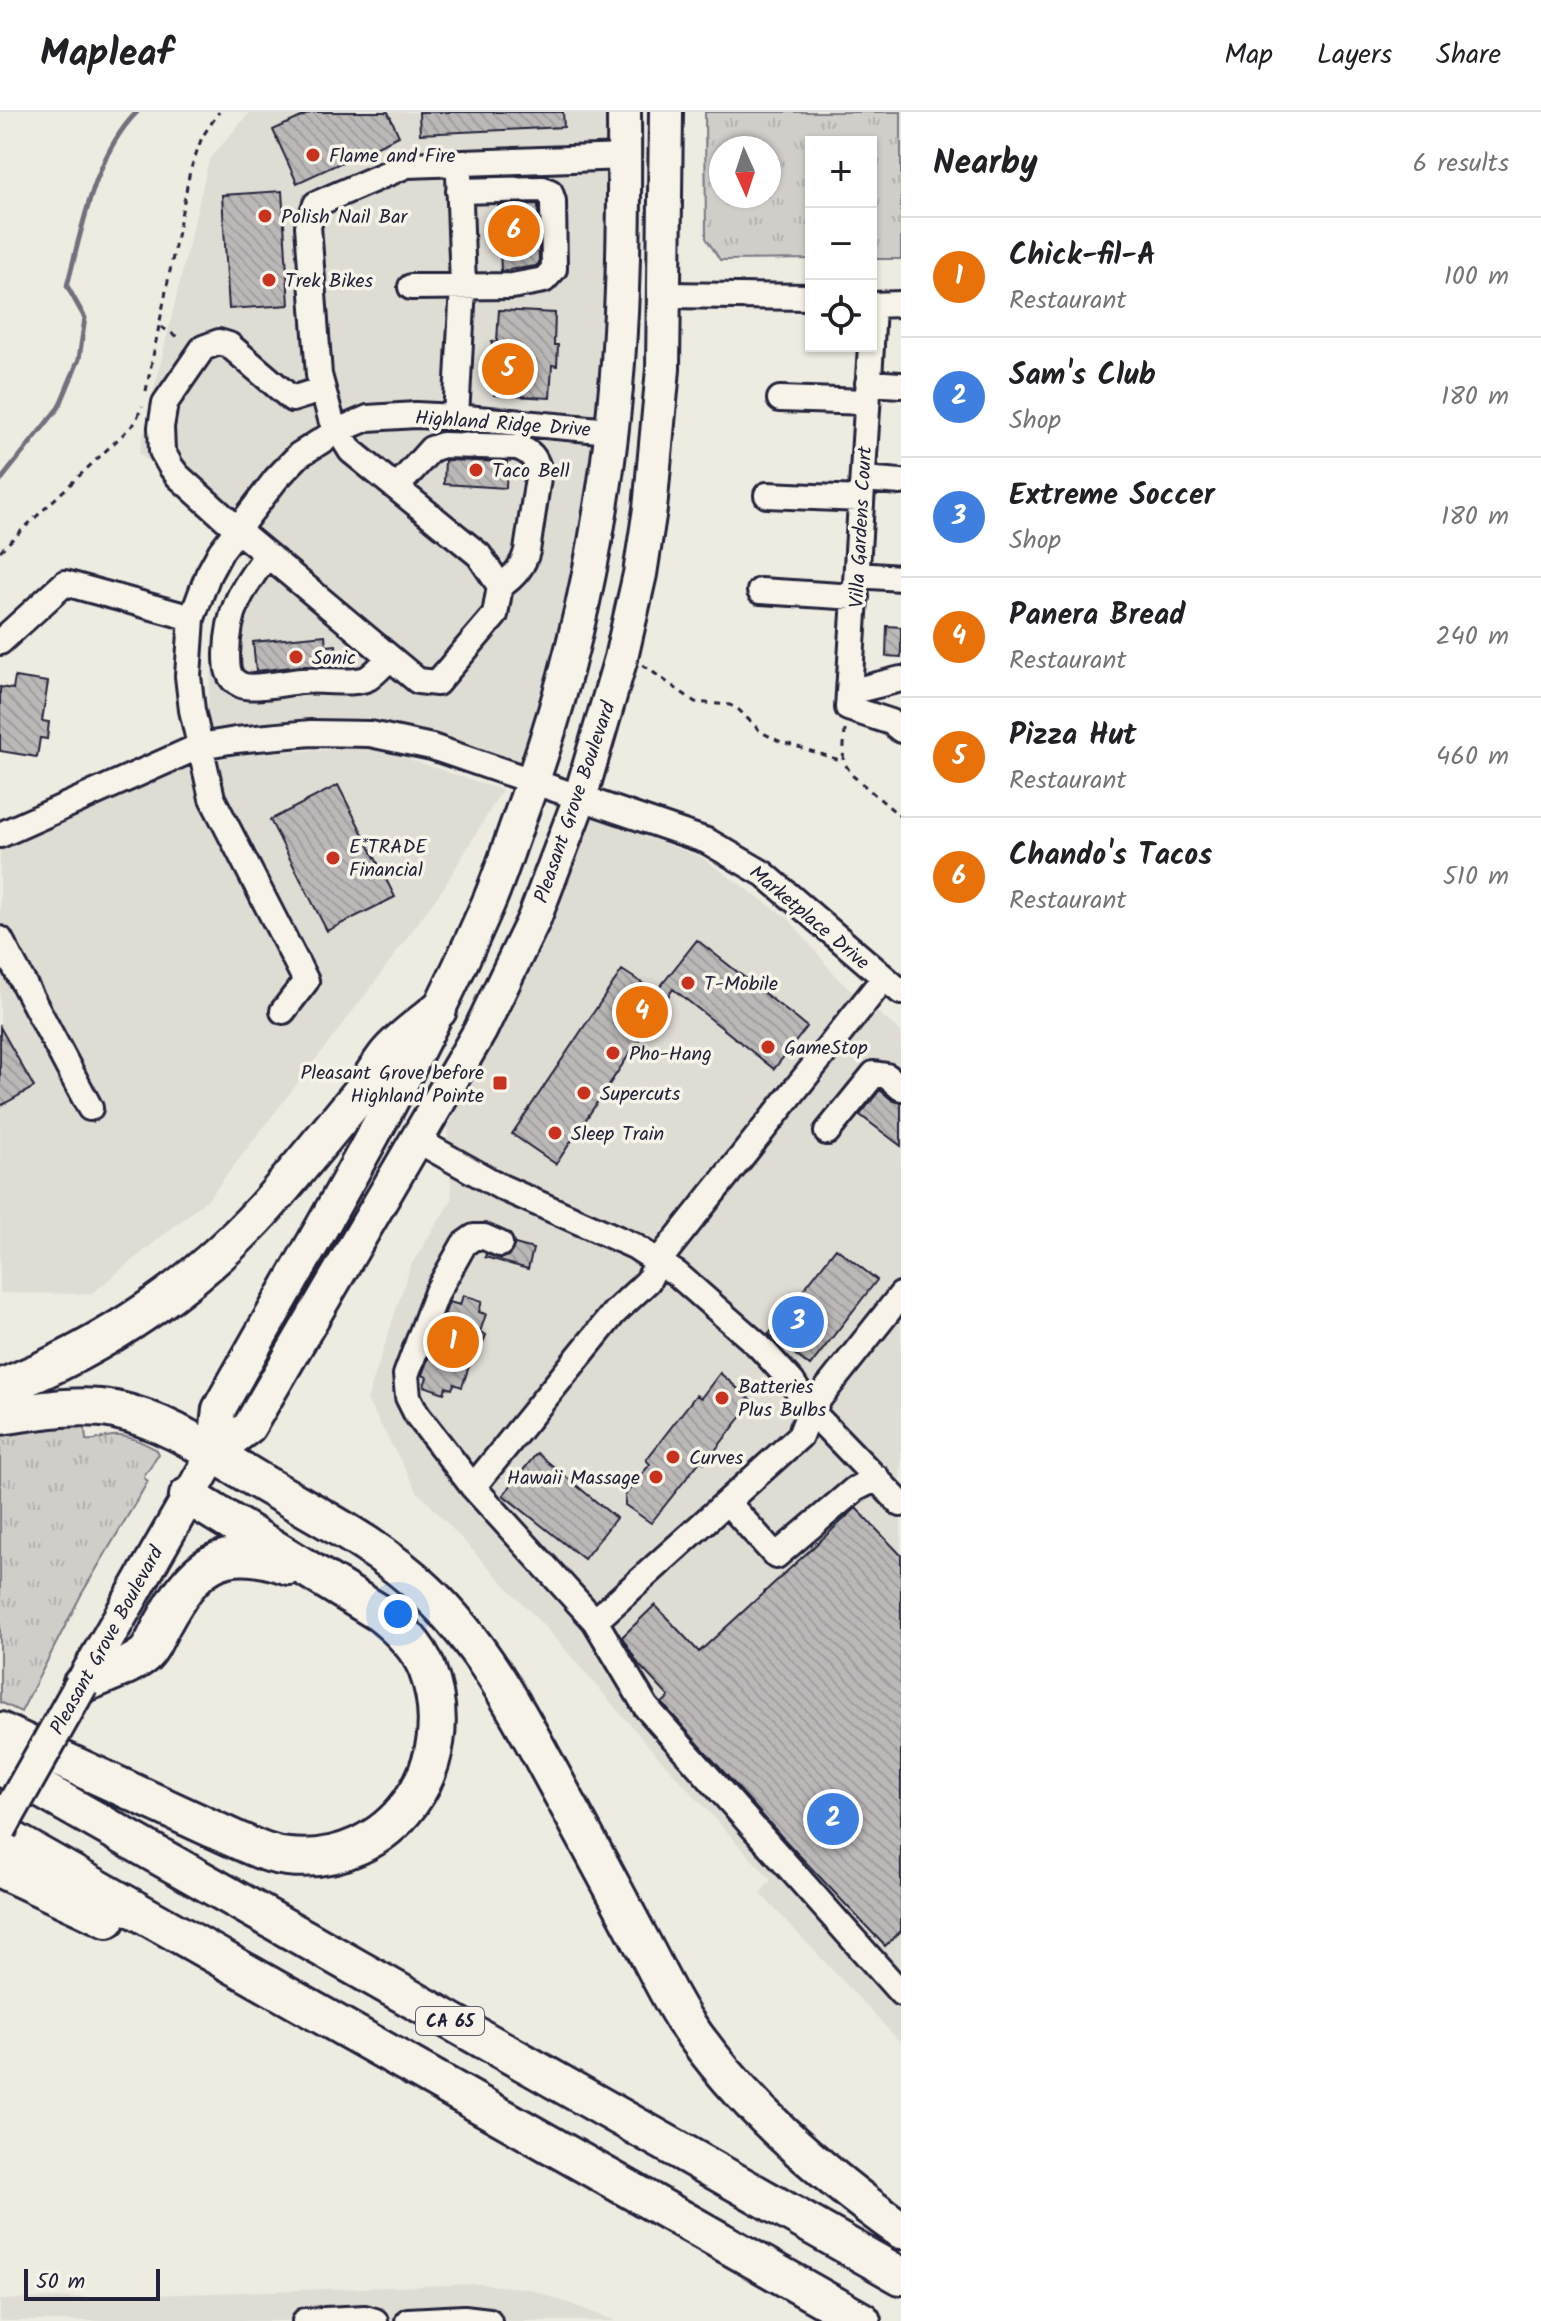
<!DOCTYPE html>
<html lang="en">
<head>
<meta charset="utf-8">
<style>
	:root { --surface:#fff; --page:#f6f6f6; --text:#202124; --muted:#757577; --line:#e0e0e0; --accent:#c8321e }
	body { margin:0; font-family:Kalam,sans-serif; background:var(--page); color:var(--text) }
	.controls { position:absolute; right:24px; top:24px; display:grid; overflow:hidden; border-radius:0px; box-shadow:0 2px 6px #0004 }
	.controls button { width:72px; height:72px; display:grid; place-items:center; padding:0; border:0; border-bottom:2px solid var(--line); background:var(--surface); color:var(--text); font:40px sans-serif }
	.compass { position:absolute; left:709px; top:24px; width:72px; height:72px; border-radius:50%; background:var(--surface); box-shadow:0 2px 6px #0004; rotate:177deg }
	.scale { position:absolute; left:24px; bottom:20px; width:136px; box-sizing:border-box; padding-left:8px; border:4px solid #22223b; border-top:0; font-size:22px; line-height:28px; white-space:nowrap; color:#22223b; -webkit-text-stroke:6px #f7f3e8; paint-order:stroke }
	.you { position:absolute; left:398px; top:1502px; width:28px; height:28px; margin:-20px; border:6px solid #fff; border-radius:50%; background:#1a73e8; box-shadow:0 0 0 12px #1a73e833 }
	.badge { display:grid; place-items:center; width:52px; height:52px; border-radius:50%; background:var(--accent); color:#fff; font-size:26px; font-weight:700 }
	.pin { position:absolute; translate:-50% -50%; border:4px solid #fff; box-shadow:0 2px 8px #0006 }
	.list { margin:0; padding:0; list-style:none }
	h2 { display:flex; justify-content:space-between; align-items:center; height:104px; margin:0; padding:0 32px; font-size:34px }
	h2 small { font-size:26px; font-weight:400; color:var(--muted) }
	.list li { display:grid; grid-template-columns:52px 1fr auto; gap:24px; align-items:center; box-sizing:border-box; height:120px; padding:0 32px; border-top:2px solid var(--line) }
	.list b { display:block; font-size:30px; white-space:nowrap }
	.list p { margin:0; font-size:26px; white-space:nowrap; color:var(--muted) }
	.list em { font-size:26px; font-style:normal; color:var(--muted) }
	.icon { flex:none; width:44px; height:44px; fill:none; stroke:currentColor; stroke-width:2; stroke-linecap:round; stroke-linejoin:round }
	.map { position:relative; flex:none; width:901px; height:2209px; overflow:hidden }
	header { display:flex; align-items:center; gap:48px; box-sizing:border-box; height:112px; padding:0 40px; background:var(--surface); border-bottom:2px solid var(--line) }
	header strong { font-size:38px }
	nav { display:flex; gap:44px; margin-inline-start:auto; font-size:28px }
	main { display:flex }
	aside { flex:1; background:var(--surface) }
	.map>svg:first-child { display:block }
	.built { fill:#dfdcd4 }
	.grass { fill:url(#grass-tufts); stroke:#7a7882; stroke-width:2; fill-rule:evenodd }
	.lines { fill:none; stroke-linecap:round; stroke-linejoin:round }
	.stream { stroke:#716f7b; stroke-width:5 }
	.building { fill:url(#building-back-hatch); stroke:#22223b; stroke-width:2 }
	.minor-casing { stroke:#22223b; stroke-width:30 }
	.major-casing { stroke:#22223b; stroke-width:38 }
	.highway-casing { stroke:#22223b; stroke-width:42 }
	.path { stroke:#22223b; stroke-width:3; stroke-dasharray:6 6; stroke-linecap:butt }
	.minor { stroke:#f7f3e8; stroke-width:24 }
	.major { stroke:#f7f3e8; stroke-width:32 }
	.highway { stroke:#f7f3e8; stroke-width:36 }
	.major-bridge-casing { stroke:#22223b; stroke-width:38; stroke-linecap:butt }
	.major-bridge { stroke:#f7f3e8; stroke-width:32 }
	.poi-dot { fill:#c8321e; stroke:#f7f3e8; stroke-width:3 }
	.labels { text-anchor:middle; stroke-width:7; stroke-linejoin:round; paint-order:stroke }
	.shield { fill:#f7f3e8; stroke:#62616f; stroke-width:2 }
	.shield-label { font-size:18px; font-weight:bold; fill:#22223b }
	.poi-label { font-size:20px; fill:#22223b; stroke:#f7f3e8; text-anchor:start }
	.street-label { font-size:20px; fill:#22223b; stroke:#f7f3e8 }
</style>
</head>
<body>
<header>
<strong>Mapleaf</strong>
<nav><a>Map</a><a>Layers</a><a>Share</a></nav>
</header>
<main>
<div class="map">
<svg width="901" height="2209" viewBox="0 0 901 2209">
	<defs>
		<pattern id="grass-tufts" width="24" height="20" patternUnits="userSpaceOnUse" patternTransform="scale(2)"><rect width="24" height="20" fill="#d1cdc9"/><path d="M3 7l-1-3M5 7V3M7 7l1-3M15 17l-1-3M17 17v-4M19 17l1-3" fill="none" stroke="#b3b0ae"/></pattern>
		<pattern id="building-back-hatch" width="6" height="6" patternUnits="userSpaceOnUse" patternTransform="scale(2)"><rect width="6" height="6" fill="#bbb8b7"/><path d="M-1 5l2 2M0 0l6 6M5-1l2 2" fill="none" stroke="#a09e9e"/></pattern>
	</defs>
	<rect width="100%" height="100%" fill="#eeebe1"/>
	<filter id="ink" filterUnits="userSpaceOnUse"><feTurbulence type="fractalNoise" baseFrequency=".0125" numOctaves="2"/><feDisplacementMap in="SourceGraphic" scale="16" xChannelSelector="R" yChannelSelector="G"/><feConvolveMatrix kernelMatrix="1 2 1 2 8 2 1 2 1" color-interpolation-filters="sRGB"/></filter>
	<g filter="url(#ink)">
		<path class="built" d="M250 0H612L614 110 599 328 565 507 520 649 436 623 299 611 205 621 214 529 245 448 219 415 139 341 209 48Z
			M376 636 502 678 444 775 369 878 209 1086 91 1182 0 1181V732L170 658 247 641Z
			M590 704 701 745 789 807 839 868 901 920V1931L760 1781 771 1768 653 1639 555 1526 417 1379 367 1288 410 1155 452 1087 447 1016Z
			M481 2172 530 2177 616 2209H0V2188Z"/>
		<path class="grass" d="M705 0H901V147H871V30H811V147L720 148 706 126ZM721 36H769V84H721Z
			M92 1311 85 1316 86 1328C96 1330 102 1325 112 1324 127 1322 144 1331 157 1338L159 1342C152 1348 153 1356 145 1361L144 1366 148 1369 140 1383 81 1483 21 1600 0 1590V1316Z"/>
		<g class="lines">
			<path class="stream" d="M0 369 59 295 79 247 85 206 67 174C82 118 94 43 137 0"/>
		</g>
		<path class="building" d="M312 0H388L399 24 297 71 273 18Z
			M419 0H563L564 15 420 22Z
			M282 79 289 193 229 197 222 83Z
			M538 92 539 151 536 154 501 159 498 93Z
			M499 198 555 201 554 233H558L557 254 552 253 550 286 494 283 496 250H491L492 229H497Z
			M445 348 507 350 506 376 444 372Z
			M887 514 901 515V545L886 544Z
			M325 523 326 534 336 533 338 554H300L256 559 253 530Z
			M15 565 48 570 42 609 49 610 47 627 40 626 37 645 0 639V575L13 577Z
			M338 673 395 785 327 819 270 708Z
			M697 828 807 915 774 957 673 877 556 1052 512 1022 622 858 656 880Z
			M0 915 34 975 0 994Z
			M880 978 892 988 901 991V1034L860 1003Z
			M515 1132 533 1137 528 1157 485 1145 486 1142 501 1147 508 1144Z
			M836 1136 877 1168 810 1254 769 1222Z
			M463 1183 482 1189 479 1200 486 1202 480 1220 486 1223 480 1239 475 1237 462 1275 454 1272 452 1277 446 1275 444 1281 424 1274 427 1265 422 1263 449 1190 460 1193Z
			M720 1261 753 1290 705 1351 701 1348 651 1411 625 1393V1383L650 1352 646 1348 696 1283 701 1286Z
			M537 1341 616 1406 584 1447 503 1383Z
			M856 1396 901 1443V1819L885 1834 781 1724 662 1591 669 1585 639 1553 622 1525 655 1493 699 1540Z"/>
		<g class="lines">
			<defs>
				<path id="minor" d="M411 175 512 174 544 168 554 157 553 89 550 80 543 77 459 79
					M666 183 811 185
					M871 193 901 192
					M871 232 873 193
					M871 234 848 596 891 610 901 618
					M868 271 901 273
					M321 278 292 287 229 233 219 230 203 236 165 291 161 315 162 339 171 355 178 364 246 425 418 569 437 571 495 503 500 474 479 443 351 339 331 307 319 263 308 114 316 92 407 53 625 45
					M780 287 867 290
					M456 305 463 174 459 63
					M863 367 901 370
					M397 375 431 337 443 333 517 335C531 340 535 345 539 359L527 439C523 455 514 465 500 474
					M767 383 861 387
					M267 443C241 478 228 498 227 542 227 555 227 567 241 573 253 578 287 570 301 569 317 567 356 573 368 566 376 561 382 552 391 547
					M857 463 901 466
					M760 479 856 485
					M0 530 65 471 192 506
					M849 580 901 567
					M0 723 200 634 236 628 311 621 370 622 432 635 707 729 764 762 901 880
					M0 827 90 996
					M283 899 306 869 212 686 192 598 188 564 192 506 208 463 221 439 276 367 299 343 337 319 368 306 416 303 456 305 611 319
					M827 1020 874 962 887 964 901 976
					M417 1028 501 1075 634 1134 677 1162 759 1234 792 1270 810 1298 901 1392
					M500 1132 484 1125H474L464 1132 437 1180 406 1263 408 1285 417 1303 473 1375 595 1509 646 1595 901 1881
					M473 1375 614 1201 648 1169 657 1151 884 866
					M727 1390 776 1444 855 1377 877 1366
					M595 1509 800 1324 810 1298 901 1183
					M305 2209 365 2206 375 2209
					M408 2209 464 2206 489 2209"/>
				<path id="major" d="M214 1341 219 1297C311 1132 411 968 487 794 499 767 508 738 518 710 556 608 584 502 601 395 623 265 625 131 624 0
					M81 1573 214 1341 249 1315 480 919 534 807 580 686 621 546 640 462 650 397 663 257 666 0"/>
				<path id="highway" d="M0 1276C105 1236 204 1168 277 1082 305 1049 332 1016 359 983 369 970 377 956 387 943 401 926 421 913 438 898
					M0 1304C37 1299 78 1291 115 1298 169 1309 213 1342 259 1369 316 1403 378 1433 426 1479 480 1530 514 1593 549 1658 580 1715 611 1772 641 1829 655 1855 668 1883 684 1908 741 1992 819 2059 901 2118
					M81 1573C101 1564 125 1557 143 1544 151 1538 157 1522 162 1513 194 1454 220 1429 289 1454
					M0 1619 230 1725C249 1733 267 1743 288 1745 391 1756 464 1653 427 1557 418 1534 400 1517 381 1502L188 1384
					M0 1654 901 2164
					M0 1721 862 2209
					M0 1757 107 1807"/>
			</defs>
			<use href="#minor" class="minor-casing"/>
			<use href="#major" class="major-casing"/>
			<use href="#highway" class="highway-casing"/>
			<path class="path" d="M161 215 181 227
				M146 279 190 59 202 25 219 0
				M0 439 135 311 142 294
				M643 553 695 590 730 593 739 598 761 620 779 629 843 649
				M845 618 843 649 853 664 901 705"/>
			<use href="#minor" class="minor"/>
			<use href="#major" class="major"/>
			<use href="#highway" class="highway"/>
			<defs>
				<path id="major-bridge" d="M0 1717 81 1573"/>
			</defs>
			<use href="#major-bridge" class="major-bridge-casing"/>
			<use href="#major-bridge" class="major-bridge"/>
		</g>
	</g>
	<g class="poi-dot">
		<circle cx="313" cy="43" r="8"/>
		<circle cx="265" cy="104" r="8"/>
		<circle cx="269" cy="168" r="8"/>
		<circle cx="476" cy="358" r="8"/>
		<circle cx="296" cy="545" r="8"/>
		<circle cx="333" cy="746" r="8"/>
		<circle cx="688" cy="871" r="8"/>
		<circle cx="768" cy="935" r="8"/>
		<circle cx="613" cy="941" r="8"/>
		<rect x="492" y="963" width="16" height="16" rx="4"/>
		<circle cx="584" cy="981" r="8"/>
		<circle cx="555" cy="1021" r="8"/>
		<circle cx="722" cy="1286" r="8"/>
		<circle cx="673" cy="1345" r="8"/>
		<circle cx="656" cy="1365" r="8"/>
	</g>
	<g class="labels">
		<rect class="shield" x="416" y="1895" width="68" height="28" rx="6"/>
		<g class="shield-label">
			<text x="450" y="1915">CA 65</text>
		</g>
		<g class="poi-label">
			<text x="329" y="50">Flame and Fire</text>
			<text x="281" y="111">Polish Nail Bar</text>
			<text x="285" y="175">Trek Bikes</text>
			<text x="492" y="365">Taco Bell</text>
			<text x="312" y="552">Sonic</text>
			<text x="349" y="741">E*TRADE<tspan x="349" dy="23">Financial</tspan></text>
			<text x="704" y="878">T-Mobile</text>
			<text x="784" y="942">GameStop</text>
			<text x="629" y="948">Pho-Hang</text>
			<text x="484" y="967" text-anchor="end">Pleasant Grove before<tspan x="484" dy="23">Highland Pointe</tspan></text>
			<text x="600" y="988">Supercuts</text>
			<text x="571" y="1028">Sleep Train</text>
			<text x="738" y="1281">Batteries<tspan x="738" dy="23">Plus Bulbs</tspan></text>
			<text x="689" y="1352">Curves</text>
			<text x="640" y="1372" text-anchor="end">Hawaii Massage</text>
		</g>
		<g class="street-label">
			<text transform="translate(503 311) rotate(4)" y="7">Highland Ridge Drive</text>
			<text transform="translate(860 415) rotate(-87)" y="7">Villa Gardens Court</text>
			<text transform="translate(574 690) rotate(-71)" y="7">Pleasant Grove Boulevard</text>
			<text transform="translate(810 805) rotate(40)" y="7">Marketplace Drive</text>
			<text transform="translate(106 1528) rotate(-61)" y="7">Pleasant Grove Boulevard</text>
		</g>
	</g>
</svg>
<div class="controls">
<button>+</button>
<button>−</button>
<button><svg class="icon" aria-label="locate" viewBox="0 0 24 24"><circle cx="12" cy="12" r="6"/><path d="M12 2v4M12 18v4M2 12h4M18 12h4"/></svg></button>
</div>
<svg class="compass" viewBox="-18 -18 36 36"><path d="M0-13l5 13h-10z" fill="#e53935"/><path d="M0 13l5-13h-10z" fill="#757577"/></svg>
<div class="scale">50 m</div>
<div class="you"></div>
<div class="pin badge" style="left:453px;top:1230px;background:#e8710a">1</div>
<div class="pin badge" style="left:833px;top:1707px;background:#3f7fe0">2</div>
<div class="pin badge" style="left:798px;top:1210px;background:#3f7fe0">3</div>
<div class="pin badge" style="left:642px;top:900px;background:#e8710a">4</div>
<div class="pin badge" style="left:508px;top:257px;background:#e8710a">5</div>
<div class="pin badge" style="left:514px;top:119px;background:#e8710a">6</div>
</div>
<aside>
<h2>Nearby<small>6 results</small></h2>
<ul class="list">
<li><span class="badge" style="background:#e8710a">1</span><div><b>Chick-fil-A</b><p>Restaurant</p></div><em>100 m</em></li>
<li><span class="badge" style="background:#3f7fe0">2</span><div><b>Sam's Club</b><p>Shop</p></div><em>180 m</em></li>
<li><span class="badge" style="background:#3f7fe0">3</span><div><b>Extreme Soccer</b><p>Shop</p></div><em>180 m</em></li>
<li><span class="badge" style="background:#e8710a">4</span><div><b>Panera Bread</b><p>Restaurant</p></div><em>240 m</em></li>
<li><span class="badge" style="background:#e8710a">5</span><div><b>Pizza Hut</b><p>Restaurant</p></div><em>460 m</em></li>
<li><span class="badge" style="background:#e8710a">6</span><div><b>Chando's Tacos</b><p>Restaurant</p></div><em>510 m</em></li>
</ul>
</aside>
</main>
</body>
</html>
